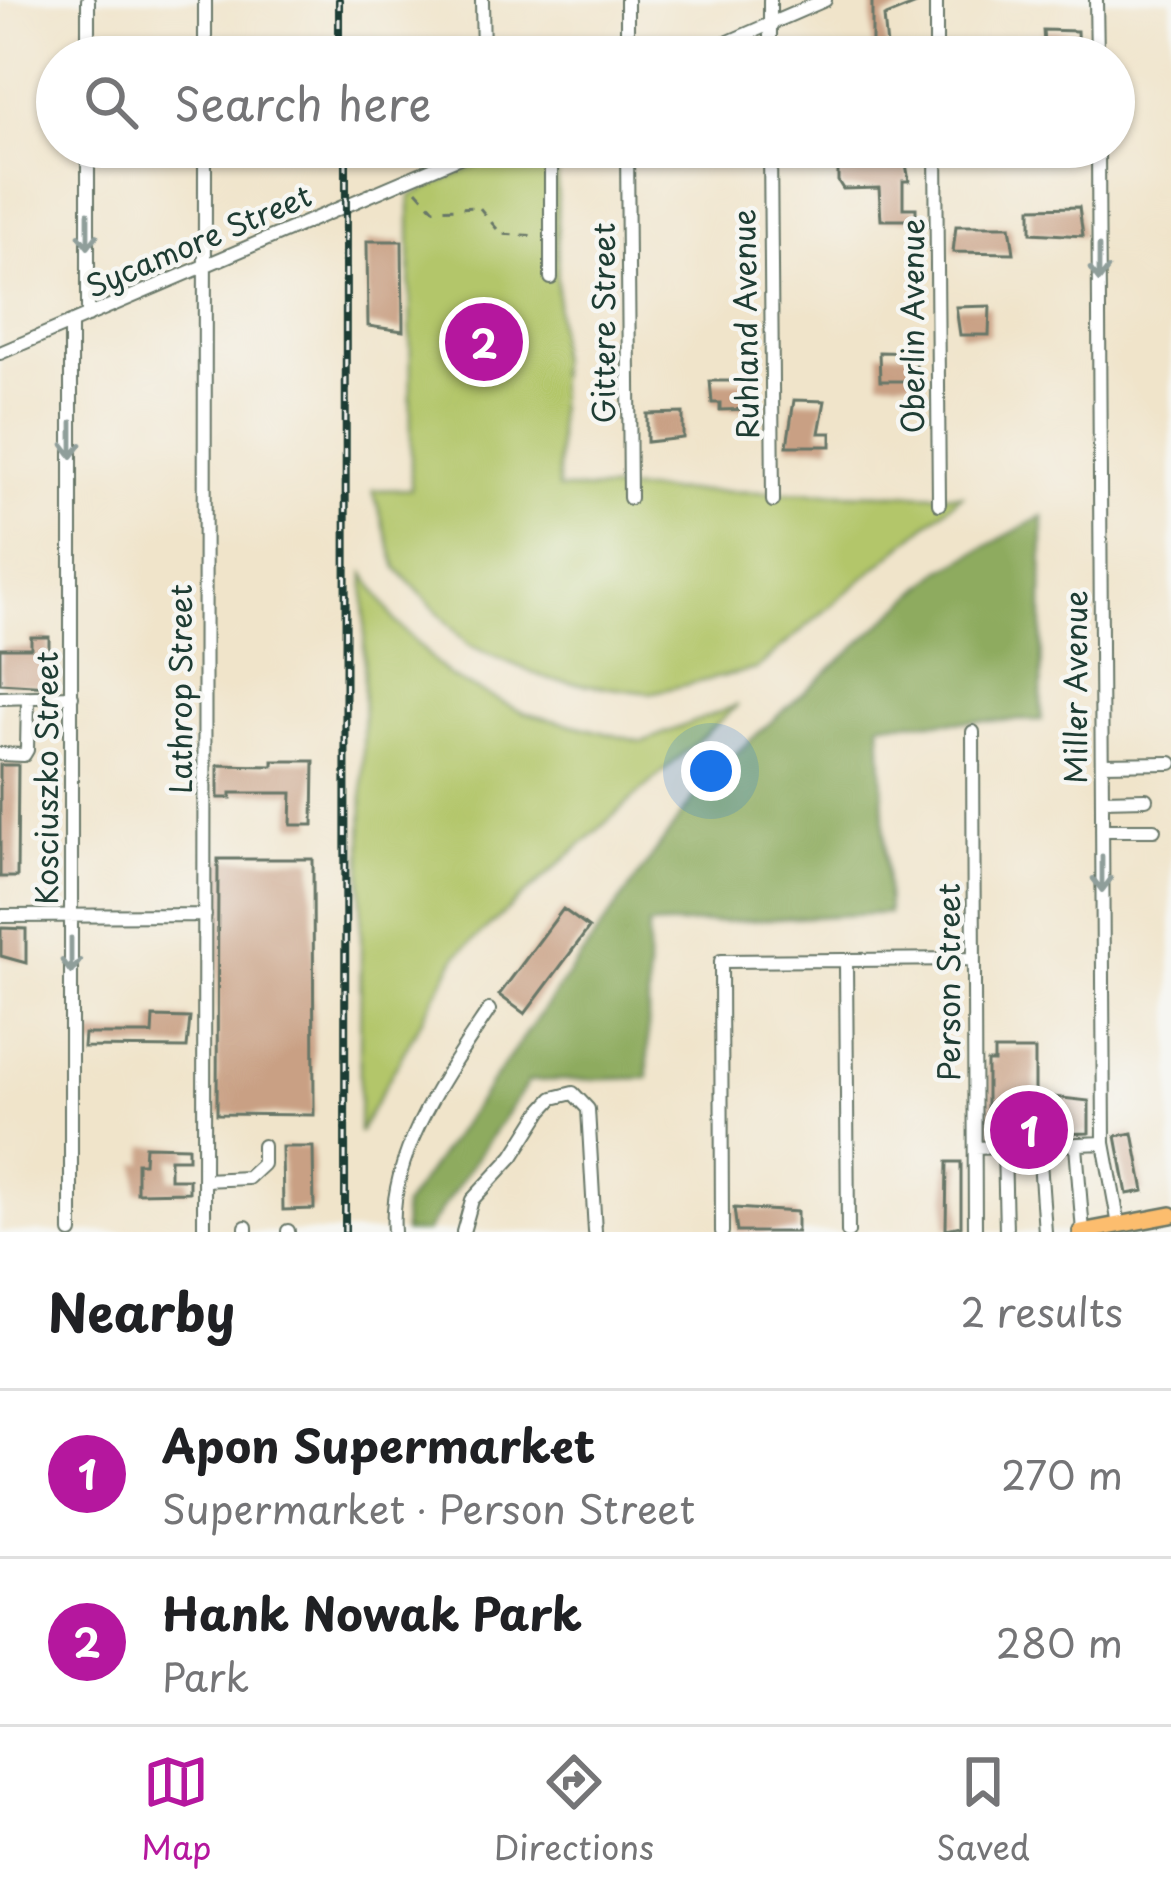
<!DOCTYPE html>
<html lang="en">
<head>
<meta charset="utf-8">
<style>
	:root { --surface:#fff; --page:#f6f6f6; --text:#202124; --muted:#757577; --line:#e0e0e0; --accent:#b5179e }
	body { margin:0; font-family:"Playpen Sans",sans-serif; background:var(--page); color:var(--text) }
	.you { position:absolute; left:711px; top:771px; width:42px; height:42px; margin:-30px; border:9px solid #fff; border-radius:50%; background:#1a73e8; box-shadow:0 0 0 18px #1a73e833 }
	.badge { display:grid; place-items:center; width:78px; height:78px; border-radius:50%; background:var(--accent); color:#fff; font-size:39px; font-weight:700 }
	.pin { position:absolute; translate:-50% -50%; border:6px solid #fff; box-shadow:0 3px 12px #0006 }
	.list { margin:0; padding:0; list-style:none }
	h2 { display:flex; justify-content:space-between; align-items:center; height:156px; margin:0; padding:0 48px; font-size:51px }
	h2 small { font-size:39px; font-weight:400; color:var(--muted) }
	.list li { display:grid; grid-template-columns:78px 1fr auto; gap:36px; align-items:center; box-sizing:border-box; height:168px; padding:0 48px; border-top:3px solid var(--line) }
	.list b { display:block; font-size:45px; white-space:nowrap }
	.list p { margin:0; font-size:39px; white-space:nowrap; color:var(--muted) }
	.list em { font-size:39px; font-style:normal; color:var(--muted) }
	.icon { flex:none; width:66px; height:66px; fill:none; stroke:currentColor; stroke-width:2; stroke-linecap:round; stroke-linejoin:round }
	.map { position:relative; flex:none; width:1171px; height:1232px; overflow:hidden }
	.search { position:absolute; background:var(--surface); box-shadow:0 3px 9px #0004; left:36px; right:36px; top:36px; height:132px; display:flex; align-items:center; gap:30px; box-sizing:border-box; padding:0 42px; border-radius:66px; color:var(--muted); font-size:45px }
	.sheet { height:492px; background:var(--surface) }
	nav { display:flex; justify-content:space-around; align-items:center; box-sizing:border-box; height:168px; border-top:3px solid var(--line); background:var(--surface); font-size:33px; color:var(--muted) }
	nav a { display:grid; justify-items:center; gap:6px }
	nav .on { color:var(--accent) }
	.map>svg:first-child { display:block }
	.green { fill:#b3c66a; stroke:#69824f; stroke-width:3 }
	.forest { fill:#8eab5e; stroke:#567449; stroke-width:3 }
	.building { fill:#c9a084 }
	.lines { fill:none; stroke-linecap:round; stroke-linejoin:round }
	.minor-casing { stroke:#687768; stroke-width:16 }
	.major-casing { stroke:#687768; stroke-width:20 }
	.path { stroke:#687768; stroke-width:3; stroke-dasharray:9 9; stroke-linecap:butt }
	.minor { stroke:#fff; stroke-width:12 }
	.major { stroke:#fcbd6e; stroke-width:15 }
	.rail-casing { stroke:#1f3d34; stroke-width:8 }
	.rail { stroke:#f6f6f2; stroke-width:3; stroke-dasharray:9; stroke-linecap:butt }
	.oneway { stroke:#8f9e9a }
	.labels { text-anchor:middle; stroke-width:9; stroke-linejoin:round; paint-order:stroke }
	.street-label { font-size:30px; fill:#1f3d34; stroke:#f6f6f2 }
</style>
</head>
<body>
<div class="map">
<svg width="1171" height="1232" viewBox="0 0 1171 1232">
	<rect width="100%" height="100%" fill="#f6f6f2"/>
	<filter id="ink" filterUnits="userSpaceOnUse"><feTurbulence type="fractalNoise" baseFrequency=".00833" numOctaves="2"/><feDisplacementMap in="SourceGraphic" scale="24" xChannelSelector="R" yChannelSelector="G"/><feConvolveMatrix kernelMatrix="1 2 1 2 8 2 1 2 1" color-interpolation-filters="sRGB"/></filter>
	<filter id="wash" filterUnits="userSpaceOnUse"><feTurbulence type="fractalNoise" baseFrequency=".004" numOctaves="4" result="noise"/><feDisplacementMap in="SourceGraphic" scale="48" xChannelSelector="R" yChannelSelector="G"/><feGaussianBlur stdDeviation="2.7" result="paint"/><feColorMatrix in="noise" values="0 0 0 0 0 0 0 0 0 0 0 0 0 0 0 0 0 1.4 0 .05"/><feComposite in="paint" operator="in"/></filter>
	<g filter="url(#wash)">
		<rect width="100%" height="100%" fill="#f0e4ca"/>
		<path class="green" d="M520 147H557L558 489 962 495 756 669 650 693 550 680 468 645 397 568 373 490 411 489 410 196Z
			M365 574 395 621 449 676 524 713 642 742 738 705 458 954 359 1133Z"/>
		<path class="forest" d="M1043 516 1041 720 880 723 888 913 648 926V1078L529 1081 426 1232H404L403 1207 708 778 941 571Z"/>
		<g id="blocks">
			<path class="building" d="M872 0H926L884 17 888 57H872Z
				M1043 30 1077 31 1078 57H1045Z
				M872 147H903L909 181H903V208H916V220H881L879 188 843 189 838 181V157H872Z
				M1079 207 1083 236 1031 233V208Z
				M956 226H1010L1014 253 953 252Z
				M367 241H402L403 331 368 326Z
				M990 306 989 335H960L956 307Z
				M879 352 917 353 915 381H880Z
				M710 381H754V409L720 410V403H712Z
				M794 400 825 401 819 433H831V446H787Z
				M683 413V438L647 442V414Z
				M31 637H49V686L0 683V648H31Z
				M273 761H314L313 825H291L292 793H231V798H218V765L273 766Z
				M0 765H18L17 877H0Z
				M218 859H313L314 1115 217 1114Z
				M563 909 589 928 525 1014 499 995Z
				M1 928 26 929V963L1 956Z
				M153 1017 190 1018 187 1048 83 1047 84 1034H152Z
				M994 1050H1035V1095L1089 1101V1133L987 1136V1062H994Z
				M1133 1133 1144 1191 1127 1194 1116 1136Z
				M145 1146 188 1147V1159H170V1179H189V1192L137 1193V1163H144Z
				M282 1147H313L314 1209 283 1210Z
				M947 1162H961V1226L946 1229Z
				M734 1208 797 1212V1232H737Z"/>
		</g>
	</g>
	<g filter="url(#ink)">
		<use href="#blocks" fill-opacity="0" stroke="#687768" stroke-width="3"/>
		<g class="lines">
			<defs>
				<path id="minor" d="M205 0V57
					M482 0 483 57
					M627 0V57
					M770 0V57
					M1096 0 1097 57
					M88 57V0
					M694 57 825 0
					M936 57V0
					M627 147 630 498
					M770 147 773 501
					M936 147 939 504
					M1098 147 1104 1143 1119 1225
					M551 278V147
					M88 316V147
					M0 353 483 147
					M0 698 72 696
					M973 732 975 1232
					M0 754 24 755 27 750 28 698
					M1102 764 1171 763
					M1102 800 1146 799
					M1102 830H1154
					M0 916 205 915
					M846 961 848 1232
					M1076 1146 1083 1232
					M1004 1147 1006 1232
					M1039 1147 1045 1232
					M975 1148 1104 1143
					M204 1180 248 1178 263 1164V1146
					M246 1227V1232
					M288 1231V1232
					M71 1232V323
					M204 1232 205 147
					M394 1232C388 1154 447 1073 489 1010
					M463 1232 472 1200 513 1156 542 1110 553 1098 573 1093 588 1109 595 1232
					M722 1232 721 961 973 959"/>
				<path id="major" d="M1081 1232 1171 1215"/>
			</defs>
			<use href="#minor" class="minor-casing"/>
			<use href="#major" class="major-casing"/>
			<path class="path" d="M417 190 434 209 479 207 501 234 538 236"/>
			<use href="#minor" class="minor"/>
			<use href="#major" class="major"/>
			<defs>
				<path id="rail" d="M339 0V57
					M345 1232 346 147"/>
			</defs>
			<use href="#rail" class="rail-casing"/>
			<use href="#rail" class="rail"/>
		</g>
		<defs><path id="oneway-shaft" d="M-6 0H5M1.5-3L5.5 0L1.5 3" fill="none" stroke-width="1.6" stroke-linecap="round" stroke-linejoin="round" transform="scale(3)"/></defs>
		<g class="oneway">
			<use href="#oneway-shaft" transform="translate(88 231) rotate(90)"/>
			<use href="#oneway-shaft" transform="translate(1099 264) rotate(90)"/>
			<use href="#oneway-shaft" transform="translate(72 440) rotate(90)"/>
			<use href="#oneway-shaft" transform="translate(1102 874) rotate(90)"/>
			<use href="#oneway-shaft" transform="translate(71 956) rotate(90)"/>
		</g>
	</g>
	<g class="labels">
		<g class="street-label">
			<text transform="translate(199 242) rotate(-23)" y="10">Sycamore Street</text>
			<text transform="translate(605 323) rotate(-90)" y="10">Gittere Street</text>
			<text transform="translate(747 324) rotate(-91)" y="10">Ruhland Avenue</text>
			<text transform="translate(914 326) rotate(-90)" y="10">Oberlin Avenue</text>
			<text transform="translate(1077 687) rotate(-90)" y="10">Miller Avenue</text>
			<text transform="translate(182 689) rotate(-90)" y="10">Lathrop Street</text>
			<text transform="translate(48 778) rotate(-90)" y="10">Kosciuszko Street</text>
			<text transform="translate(950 982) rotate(-90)" y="10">Person Street</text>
		</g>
	</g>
</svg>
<div class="you"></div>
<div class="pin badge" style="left:1029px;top:1130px">1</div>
<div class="pin badge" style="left:484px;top:342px">2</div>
<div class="search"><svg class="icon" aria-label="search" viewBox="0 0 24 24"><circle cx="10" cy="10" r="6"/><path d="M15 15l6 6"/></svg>Search here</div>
</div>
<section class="sheet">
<h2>Nearby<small>2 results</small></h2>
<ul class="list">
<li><span class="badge">1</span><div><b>Apon Supermarket</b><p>Supermarket · Person Street</p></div><em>270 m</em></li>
<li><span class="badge">2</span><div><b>Hank Nowak Park</b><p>Park</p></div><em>280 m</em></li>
</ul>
</section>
<nav>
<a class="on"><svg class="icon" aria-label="map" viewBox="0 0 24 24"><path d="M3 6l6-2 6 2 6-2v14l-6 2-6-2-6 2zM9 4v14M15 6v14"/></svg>Map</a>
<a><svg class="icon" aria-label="directions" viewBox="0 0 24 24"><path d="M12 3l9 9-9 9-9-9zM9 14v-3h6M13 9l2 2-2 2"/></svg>Directions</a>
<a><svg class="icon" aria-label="saved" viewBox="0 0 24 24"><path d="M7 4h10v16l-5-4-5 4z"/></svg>Saved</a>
</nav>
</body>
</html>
